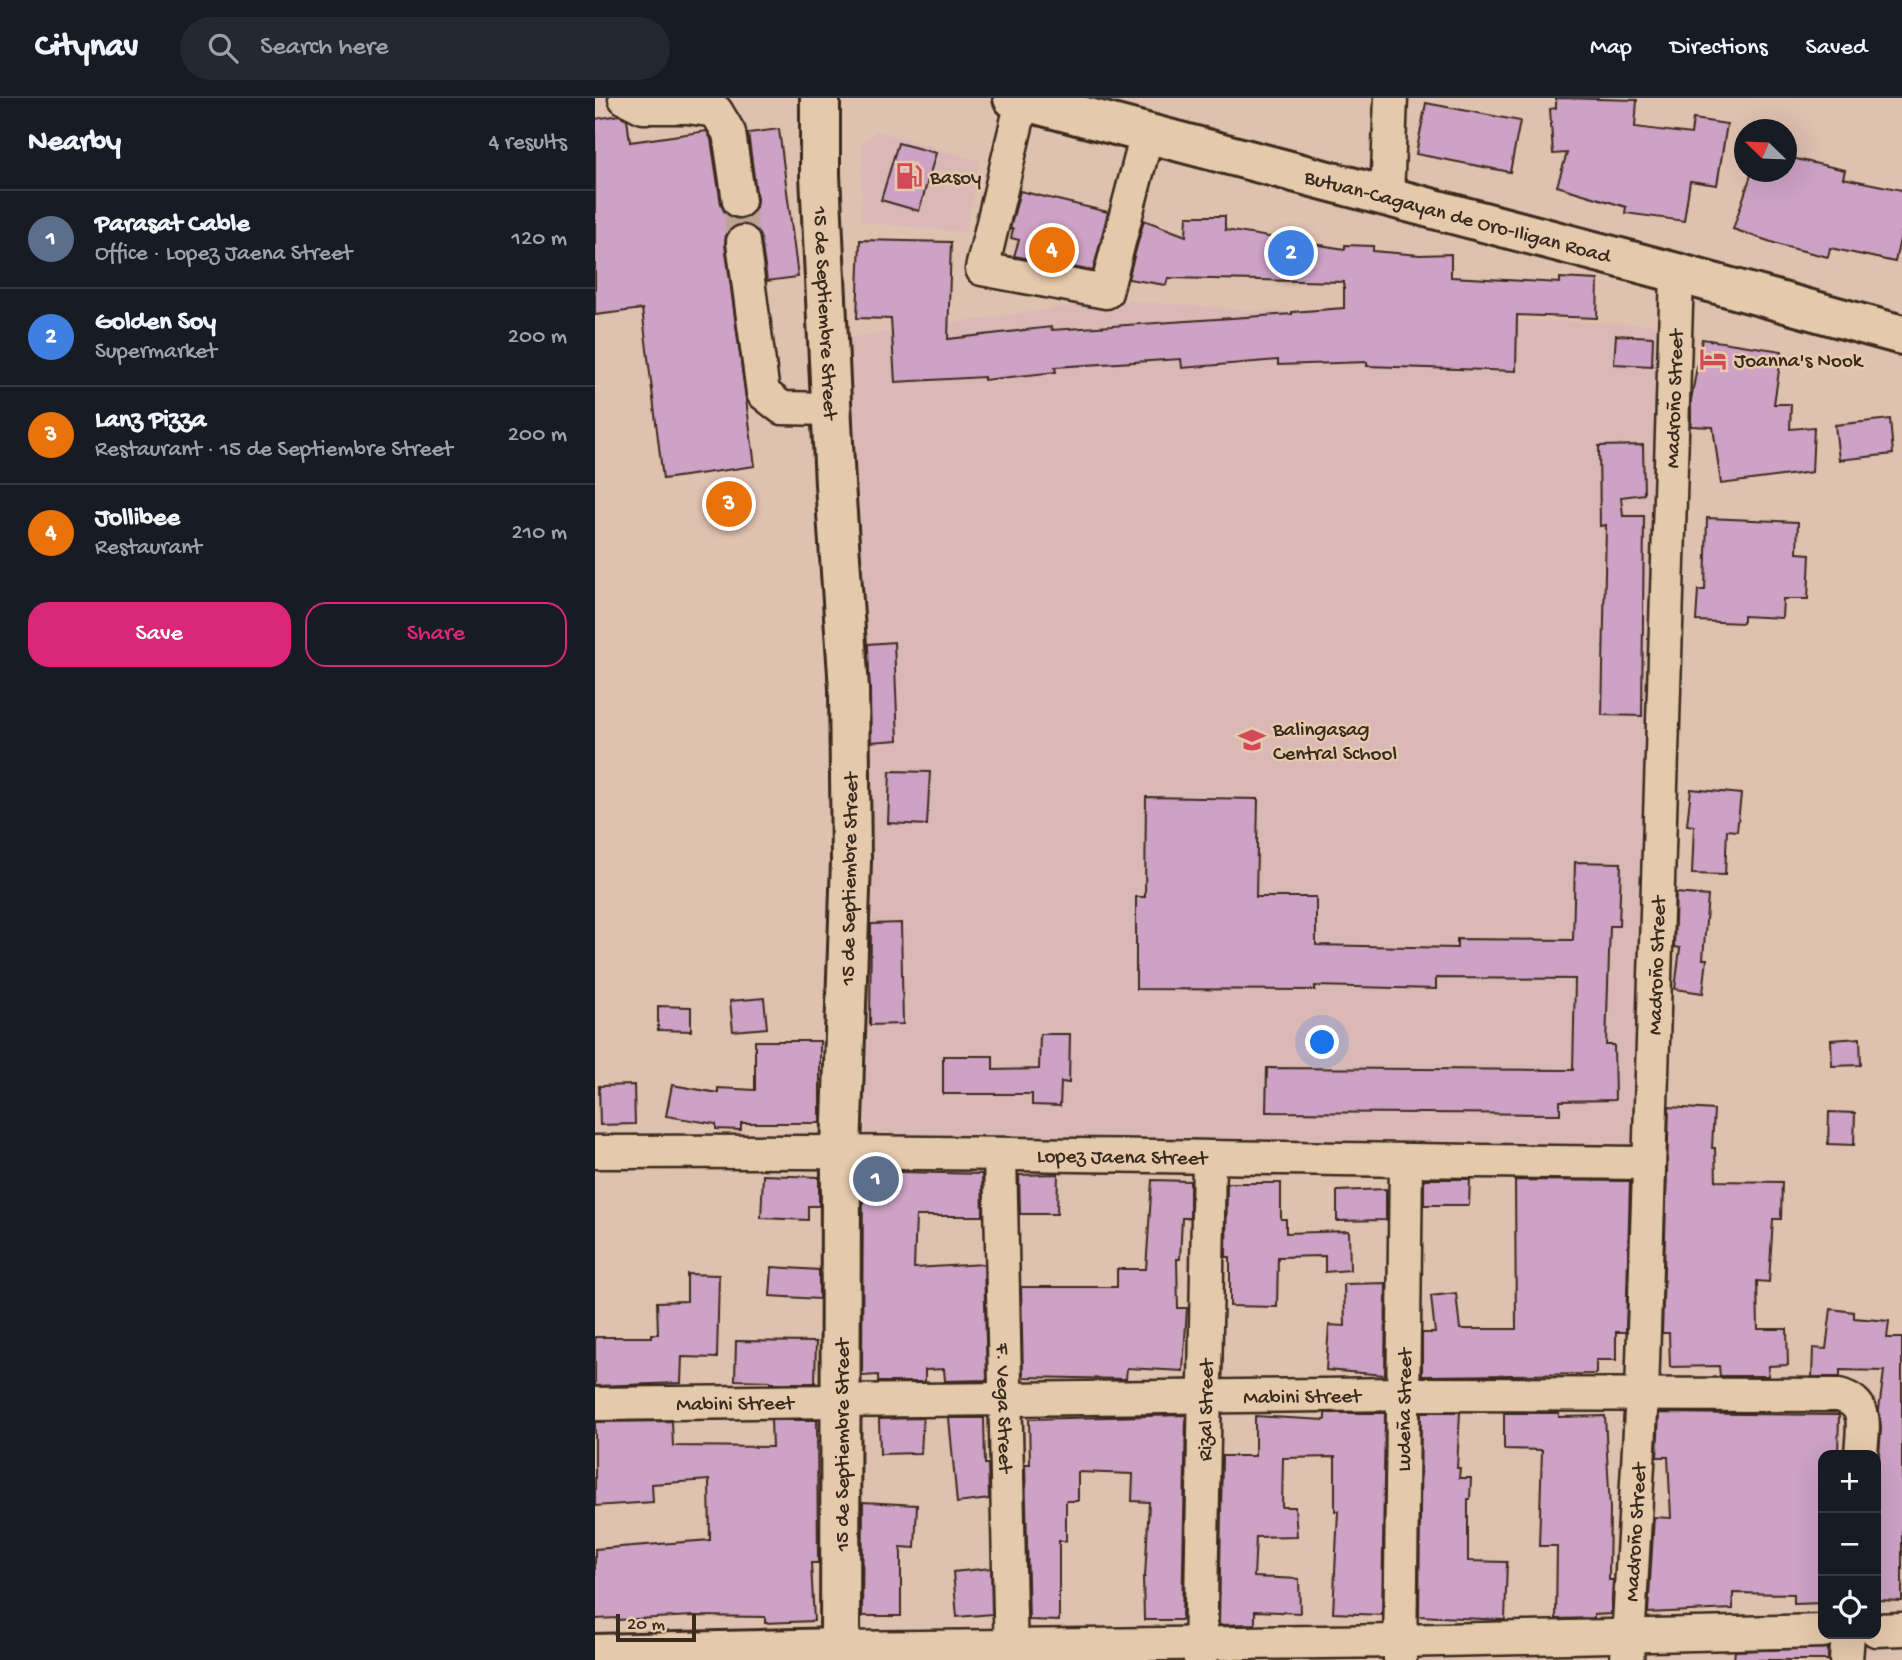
<!DOCTYPE html>
<html lang="en">
<head>
<meta charset="utf-8">
<style>
	:root { --surface:#171b24; --page:#242831; --text:#f1f3f6; --muted:#9ea1a6; --line:#363941; --accent:#db2777 }
	body { margin:0; font-family:"Gochi Hand",sans-serif; background:var(--page); color:var(--text) }
	.controls { position:absolute; right:21px; bottom:21px; display:grid; overflow:hidden; border-radius:14px; box-shadow:0 7px 28px #0002 }
	.controls button { width:63px; height:63px; display:grid; place-items:center; padding:0; border:0; border-bottom:2px solid var(--line); background:var(--surface); color:var(--text); font:35px sans-serif }
	.compass { position:absolute; left:1139px; top:21px; width:63px; height:63px; border-radius:50%; background:var(--surface); box-shadow:0 7px 28px #0002; rotate:293deg }
	.scale { position:absolute; left:21px; bottom:18px; width:80px; box-sizing:border-box; padding-left:7px; border:4px solid #3b2a1e; border-top:0; font-size:19px; line-height:24px; white-space:nowrap; color:#3b2a1e; -webkit-text-stroke:5px #e4c9ab; paint-order:stroke }
	.you { position:absolute; left:728px; top:945px; width:24px; height:24px; margin:-18px; border:5px solid #fff; border-radius:50%; background:#1a73e8; box-shadow:0 0 0 10px #1a73e833 }
	.badge { display:grid; place-items:center; width:46px; height:46px; border-radius:50%; background:var(--accent); color:#fff; font-size:23px; font-weight:700 }
	.pin { position:absolute; translate:-50% -50%; border:4px solid #fff; box-shadow:0 2px 7px #0006 }
	.list { margin:0; padding:0; list-style:none }
	h2 { display:flex; justify-content:space-between; align-items:center; height:91px; margin:0; padding:0 28px; font-size:30px }
	h2 small { font-size:23px; font-weight:400; color:var(--muted) }
	.list li { display:grid; grid-template-columns:46px 1fr auto; gap:21px; align-items:center; box-sizing:border-box; height:98px; padding:0 28px; border-top:2px solid var(--line) }
	.list b { display:block; font-size:26px; white-space:nowrap }
	.list p { margin:0; font-size:23px; white-space:nowrap; color:var(--muted) }
	.list em { font-size:23px; font-style:normal; color:var(--muted) }
	.actions { display:flex; gap:14px; padding:21px 28px }
	.actions a { flex:1; padding:16px 0; border:2px solid var(--accent); border-radius:21px; text-align:center; font-size:24px; color:var(--accent) }
	.actions .main { background:var(--accent); color:#fff }
	.icon { flex:none; width:38px; height:38px; fill:none; stroke:currentColor; stroke-width:2; stroke-linecap:round; stroke-linejoin:round }
	.map { position:relative; flex:none; width:1307px; height:1562px; overflow:hidden }
	header { display:flex; align-items:center; gap:42px; box-sizing:border-box; height:98px; padding:0 35px; background:var(--surface); border-bottom:2px solid var(--line) }
	header strong { font-size:33px }
	nav { display:flex; gap:38px; margin-inline-start:auto; font-size:24px }
	.search { width:490px; height:63px; background:var(--page); display:flex; align-items:center; gap:18px; box-sizing:border-box; padding:0 24px; border-radius:38px; color:var(--muted); font-size:26px }
	main { display:flex }
	aside { flex:1; background:var(--surface) }
	.map>svg:first-child { display:block }
	.built { fill:#dab8b6 }
	.building { fill:#cda2c5; stroke:#3b2a1e; stroke-width:2 }
	.lines { fill:none; stroke-linecap:round; stroke-linejoin:round }
	.minor-tunnel { stroke:#bea393; stroke-width:32; stroke-dasharray:32 16; stroke-linecap:butt }
	.minor-casing { stroke:#3b2a1e; stroke-width:37 }
	.major-casing { stroke:#3b2a1e; stroke-width:44 }
	.highway-casing { stroke:#3b2a1e; stroke-width:44 }
	.minor { stroke:#e4c9ab; stroke-width:32 }
	.major { stroke:#e4c9ab; stroke-width:38 }
	.highway { stroke:#e4c9ab; stroke-width:38 }
	.labels { text-anchor:middle; stroke-width:5; stroke-linejoin:round; paint-order:stroke }
	.poi-label { font-size:21px; fill:#3b2a1e; stroke:#e4c9ab; text-anchor:start }
	.street-label { font-size:21px; fill:#3b2a1e; stroke:#e4c9ab }
</style>
</head>
<body>
<header>
<strong>Citynav</strong>
<div class="search"><svg class="icon" aria-label="search" viewBox="0 0 24 24"><circle cx="10" cy="10" r="6"/><path d="M15 15l6 6"/></svg>Search here</div>
<nav><a>Map</a><a>Directions</a><a>Saved</a></nav>
</header>
<main>
<aside>
<h2>Nearby<small>4 results</small></h2>
<ul class="list">
<li><span class="badge" style="background:#5c6f8a">1</span><div><b>Parasat Cable</b><p>Office · Lopez Jaena Street</p></div><em>120 m</em></li>
<li><span class="badge" style="background:#3f7fe0">2</span><div><b>Golden Soy</b><p>Supermarket</p></div><em>200 m</em></li>
<li><span class="badge" style="background:#e8710a">3</span><div><b>Lanz Pizza</b><p>Restaurant · 15 de Septiembre Street</p></div><em>200 m</em></li>
<li><span class="badge" style="background:#e8710a">4</span><div><b>Jollibee</b><p>Restaurant</p></div><em>210 m</em></li>
</ul>
<div class="actions"><a class="main">Save</a><a>Share</a></div>
</aside>
<div class="map">
<svg width="1307" height="1562" viewBox="0 0 1307 1562">
	<rect width="100%" height="100%" fill="#dfc1b0"/>
	<filter id="ink" filterUnits="userSpaceOnUse"><feTurbulence type="fractalNoise" baseFrequency=".0143" numOctaves="2"/><feDisplacementMap in="SourceGraphic" scale="14" xChannelSelector="R" yChannelSelector="G"/><feConvolveMatrix kernelMatrix="1 2 1 2 8 2 1 2 1" color-interpolation-filters="sRGB"/></filter>
	<g filter="url(#ink)">
		<path class="built" d="M282 33 385 63 371 134 266 124 267 45Z
			M520 202 654 212 1065 227 1039 1053 271 1044 253 240Z"/>
		<path class="building" d="M961 0 1042 2 1040 29 1096 36 1098 21 1132 26 1122 87 1095 83 1089 123 1030 115 1031 109 962 88 972 55 958 56 955 11 961 10Z
			M831 5 925 23 915 74 821 56Z
			M24 17 32 21 35 44 112 33 116 41 126 106 130 115 137 120 146 121 156 117 161 110 162 101 153 35 184 31 203 179 172 183 166 141 162 132 156 127 146 126 137 129 131 136 130 146 160 368 68 381 47 211 0 217V21Z
			M303 45 341 55 324 113 286 102Z
			M1192 59 1250 72 1248 80 1307 92V132L1300 164 1235 150 1233 159 1188 148 1138 131 1157 74H1192Z
			M425 93 513 114 498 173 419 158 424 142 416 140 418 131H415Z
			M592 118H630V132L750 151V147L778 148V153L825 157 856 156V179L965 185V180L1003 182 1002 220 922 217 921 273 772 268V264L683 267V262L587 270 586 261 460 269 461 274 389 282V279L300 284 296 221 262 220 265 142 356 144 353 241 456 229 457 232 697 216V214L749 210V184L573 180 571 187 533 181 549 122 591 138Z
			M1021 237 1058 239 1057 268 1019 266Z
			M1107 241 1187 253 1179 306H1196L1195 331 1219 329 1217 374 1126 386 1118 329 1096 328V302Z
			M1295 321 1298 356 1244 362 1240 327Z
			M1048 347 1049 396 1026 399 1028 418H1049L1047 618 1007 617 1011 427 1005 428 1004 348Z
			M1112 420 1203 424 1202 455 1215 456 1213 501H1188L1187 520 1148 518V525L1101 523 1103 492H1110Z
			M299 544 303 642 276 644 273 546Z
			M295 673 335 674 332 727 293 725Z
			M1096 691 1146 696 1142 733 1132 732 1130 777 1097 776 1099 728 1092 727Z
			M551 699 663 701 661 799H721V847L862 850V841L978 842 980 764 1026 765 1024 828H1015L1011 947H1019L1020 1002 965 1003V1016L671 1014 672 970 978 972 980 881 841 880V891L720 888V892L541 891V799H550Z
			M1081 795 1113 798 1108 861H1112L1108 895 1080 891 1085 850 1079 849Z
			M306 825 308 926 275 927 276 826Z
			M169 900 172 930 138 933 135 903Z
			M63 908 96 909V933L63 932Z
			M445 936H475L474 985 466 984 465 1008 437 1007V996H348V958H398V972L444 971Z
			M1265 940 1266 967 1237 968 1236 942Z
			M160 943H225V1025H146V1032L121 1031V1026L71 1018 77 987 123 995V990L160 992Z
			M39 987 40 1026 5 1027 4 988Z
			M1074 1009 1119 1012 1117 1050H1120L1121 1083 1187 1084 1186 1121H1178L1174 1184 1162 1183 1163 1231H1192L1193 1267 1174 1268 1173 1278H1125L1124 1268 1075 1269 1074 1235H1067Z
			M1234 1014 1260 1015 1259 1047 1233 1046Z
			M268 1073 387 1076 388 1118H321L319 1170 389 1166 392 1282 350 1283 349 1271 330 1272V1284H283V1277L267 1278Z
			M463 1076 462 1116H425L424 1077Z
			M168 1077 224 1079V1108H213V1122L166 1120Z
			M829 1081H875L874 1107H829Z
			M557 1082 595 1083V1120H587L585 1161H582L583 1210H592L588 1273 532 1270 531 1281 428 1279 426 1189H522V1171H551Z
			M920 1082 1035 1083 1031 1234H1021V1262H1001V1276L827 1278V1235H840L836 1198 861 1195 865 1231H921Z
			M632 1085H686V1121H691V1135L754 1133 755 1172 730 1174V1158L683 1159 682 1209 635 1208V1159H631Z
			M791 1091V1122L742 1123V1093Z
			M177 1169 224 1172V1201L175 1198Z
			M92 1176 124 1177 122 1260 87 1259 86 1285 0 1288V1239H57V1236H63L62 1204 92 1203Z
			M791 1185 790 1277 731 1272 734 1227 750 1228 749 1186Z
			M1236 1211 1259 1214V1220L1294 1223 1292 1240H1307V1503L1281 1502V1368L1284 1358 1286 1330 1284 1312 1289 1273 1245 1272V1279H1217L1218 1250 1231 1251Z
			M141 1243 221 1244 220 1285H175V1283L140 1282Z
			M826 1314H865L862 1370H865L864 1380H876L875 1401H873V1463L912 1464 910 1522 824 1518Z
			M730 1315H790L787 1517 738 1515 743 1413H740V1359L688 1360 687 1409H700L702 1438 661 1439 659 1479 704 1481 705 1515 660 1513V1526L624 1527 627 1358H660V1318L730 1322Z
			M909 1315H964V1319L1010 1318 1015 1411 1014 1482H1018L1016 1516 999 1517V1520L961 1521 962 1448H944L947 1352 909 1351Z
			M1064 1315 1244 1317 1243 1357H1228V1505L1199 1506V1496L1138 1495V1511L1053 1515 1059 1419 1076 1420 1073 1359H1062Z
			M591 1317 587 1522H549L548 1479H550L554 1404 537 1403 538 1376 483 1374V1403H471V1443H464V1523L434 1522 430 1366H435L434 1321Z
			M328 1320 326 1355 285 1356 284 1321Z
			M354 1320H389L390 1366H393L394 1401 362 1405Z
			M176 1322H222L223 1465H216L219 1523 170 1525V1519L98 1518 23 1522V1520L0 1521V1451L115 1442 114 1382 57 1386 58 1404 0 1408V1324L77 1323 78 1348 177 1349Z
			M268 1404 322 1407 320 1450 306 1449V1518H267Z
			M396 1470 397 1516 362 1519 358 1474Z
			M1233 1550V1562H1139L1140 1553Z"/>
		<g class="lines">
			<path class="minor-tunnel" d="M144 103 148 144"/>
			<defs>
				<g id="minor">
					<path d="M30 0 48 9H92L121 13 134 35 144 103"/>
					<path d="M427 3 387 171 511 194 552 36"/>
					<path d="M792 99 796 0"/>
					<path d="M148 144 168 295 187 310 237 311"/>
					<path id="s1" d="M0 1054C351 1052 702 1062 1053 1065"/>
					<path id="s2" d="M405 1056 416 1562"/>
					<path id="s3" d="M0 1306 809 1296 1244 1297C1276 1306 1267 1331 1266 1357"/>
					<path d="M1281 1532 1307 1531"/>
					<path d="M245 1550 805 1543 1228 1533"/>
					<path id="s4" d="M605 1562 614 1061"/>
					<path id="s5" d="M805 1562 811 1063"/>
					<path id="s6" d="M1032 1562 1047 1296 1082 175"/>
					<path d="M1251 1562 1253 1536"/>
				</g>
				<g id="major">
					<path id="s7" d="M225 0V77L240 386 254 591 256 763 246 1053 245 1562"/>
					<path d="M0 1556 245 1550"/>
				</g>
				<g id="highway">
					<path id="s8" d="M418 0 1082 175 1307 237"/>
				</g>
			</defs>
			<use href="#minor" class="minor-casing"/>
			<use href="#major" class="major-casing"/>
			<use href="#highway" class="highway-casing"/>
			<use href="#minor" class="minor"/>
			<use href="#major" class="major"/>
			<use href="#highway" class="highway"/>
		</g>
	</g>
	<defs>
		<symbol id="fuel-bare" viewBox="-9 -9 18 18"><path d="M-5.5-6h7V0h2V4h1.3V-2.5L3-4.5l.8-.8L6-3V5H2.5V1h-1V6h-7ZM-4.2-4.7v3.2H.2V-4.7Z" fill="#d1495b" stroke="#e4c9ab" stroke-width="2.5" paint-order="stroke"/></symbol>
		<symbol id="hotel-bare" viewBox="-9 -9 18 18"><path d="M-6-4.5h1.5V1H6V5H4.5V3h-9V5H-6ZM-4 0a1.8 1.8 0 1 1 3.6 0ZM.5 0V-2.5h3Q6-2.5 6 0Z" fill="#d1495b" stroke="#e4c9ab" stroke-width="2.5" paint-order="stroke"/></symbol>
		<symbol id="school-bare" viewBox="-9 -9 18 18"><path d="M0-5L7-2L0 1L-7-2ZM-4 1L0 2.5L4 1V4Q0 6-4 4Z" fill="#d1495b" stroke="#e4c9ab" stroke-width="2.5" paint-order="stroke"/></symbol>
	</defs>
	<g fill-rule="evenodd">
		<use href="#fuel-bare" x="295" y="59" width="38" height="38"/>
		<use href="#hotel-bare" x="1099" y="242" width="38" height="38"/>
		<use href="#school-bare" x="638" y="623" width="38" height="38"/>
	</g>
	<g class="labels">
		<g class="poi-label">
			<text x="335" y="85">Basoy</text>
			<text x="1139" y="268">Joanna's Nook</text>
			<text x="678" y="637">Balingasag<tspan x="678" dy="24">Central School</tspan></text>
		</g>
		<g class="street-label">
			<text dy="7" stroke="none"><textPath href="#s8" startOffset="460">Butuan-Cagayan de Oro-Iligan Road</textPath></text>
			<text dy="7" stroke="none"><textPath href="#s7" startOffset="215">15 de Septiembre Street</textPath></text>
			<text dy="7" stroke="none"><textPath href="#s6" startOffset="1262">Madroño Street</textPath></text>
			<text transform="translate(253 781) rotate(-89)" y="7">15 de Septiembre Street</text>
			<text dy="7" stroke="none"><textPath href="#s6" startOffset="695">Madroño Street</textPath></text>
			<text dy="7" stroke="none"><textPath href="#s1" startOffset="527">Lopez Jaena Street</textPath></text>
			<text dy="7" stroke="none"><textPath href="#s3" startOffset="707">Mabini Street</textPath></text>
			<text dy="7" stroke="none"><textPath href="#s3" startOffset="140">Mabini Street</textPath></text>
			<text dy="7" stroke="none"><textPath href="#s2" startOffset="254">F. Vega Street</textPath></text>
			<text dy="7" stroke="none"><textPath href="#s4" startOffset="250">Rizal Street</textPath></text>
			<text dy="7" stroke="none"><textPath href="#s5" startOffset="250">Ludeña Street</textPath></text>
			<text transform="translate(246 1347) rotate(-90)" y="7">15 de Septiembre Street</text>
			<text dy="7" stroke="none"><textPath href="#s6" startOffset="128">Madroño Street</textPath></text>
		</g>
	</g>
</svg>
<div class="controls">
<button>+</button>
<button>−</button>
<button><svg class="icon" aria-label="locate" viewBox="0 0 24 24"><circle cx="12" cy="12" r="6"/><path d="M12 2v4M12 18v4M2 12h4M18 12h4"/></svg></button>
</div>
<svg class="compass" viewBox="-18 -18 36 36"><path d="M0-13l5 13h-10z" fill="#e53935"/><path d="M0 13l5-13h-10z" fill="#9ea1a6"/></svg>
<div class="scale">20 m</div>
<div class="you"></div>
<div class="pin badge" style="left:281px;top:1081px;background:#5c6f8a">1</div>
<div class="pin badge" style="left:696px;top:155px;background:#3f7fe0">2</div>
<div class="pin badge" style="left:134px;top:406px;background:#e8710a">3</div>
<div class="pin badge" style="left:457px;top:152px;background:#e8710a">4</div>
</div>
</main>
</body>
</html>
